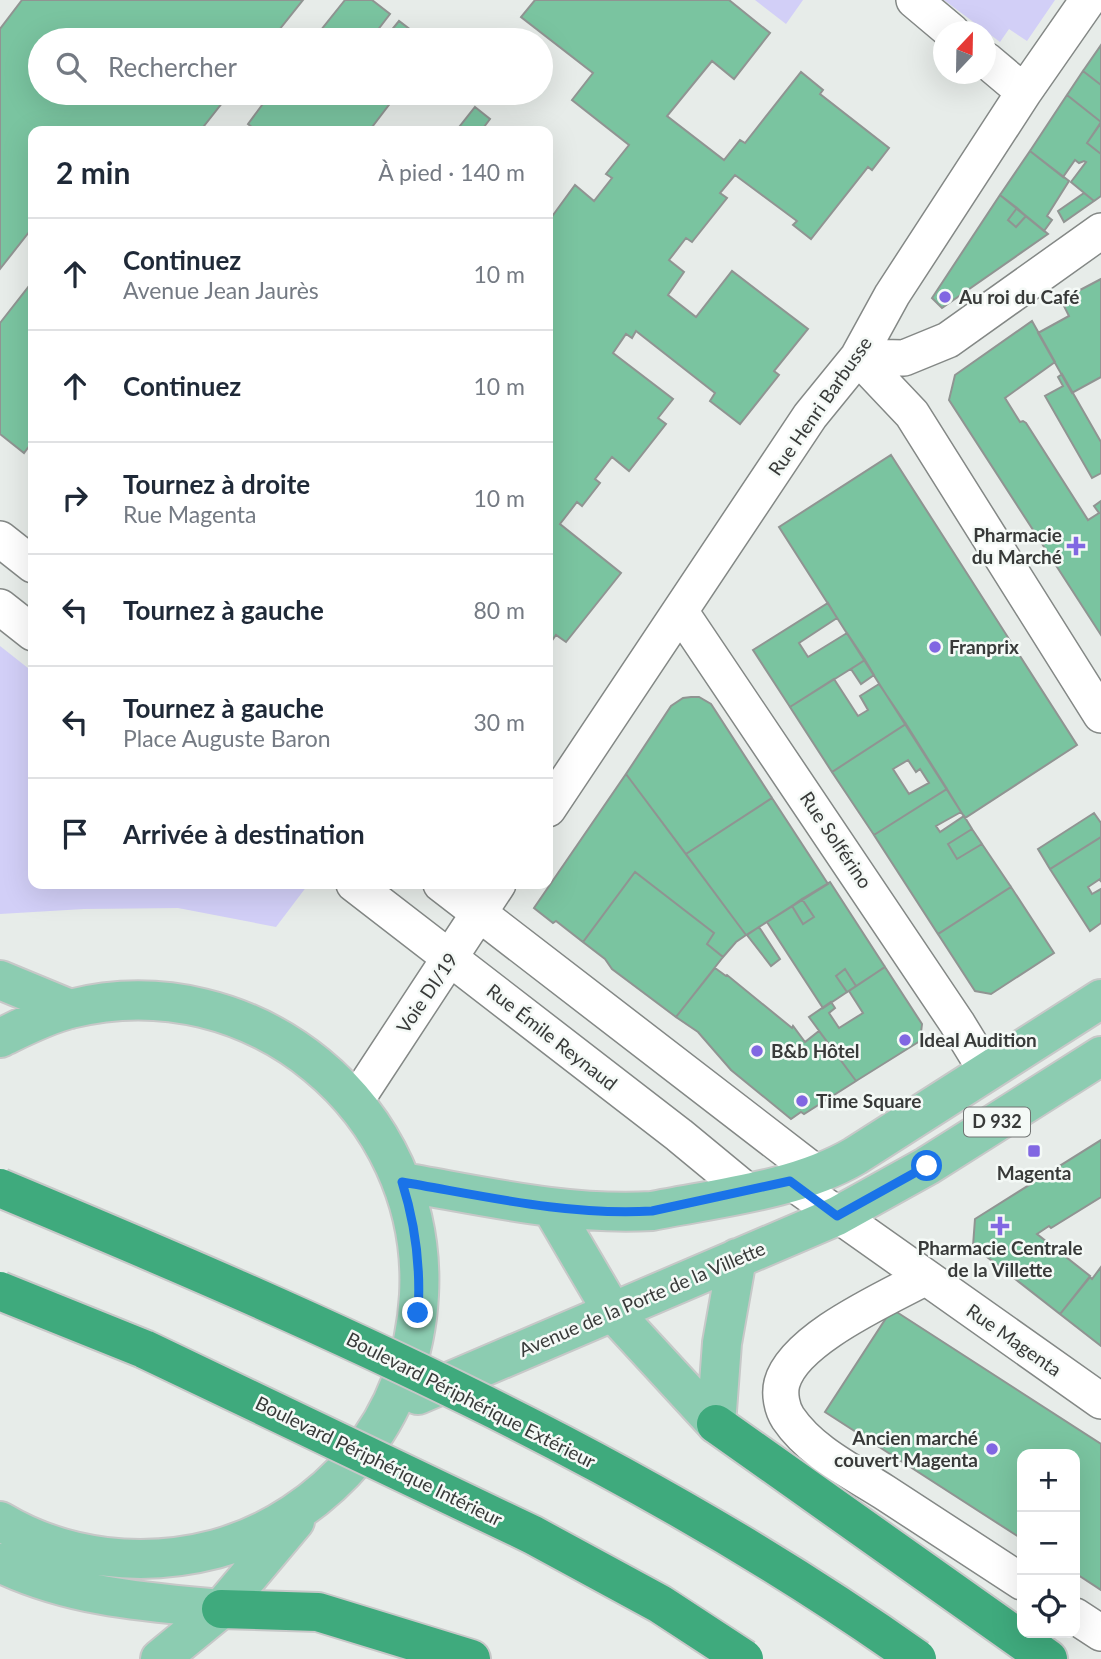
<!DOCTYPE html>
<html lang="fr">
<head>
<meta charset="utf-8">
<style>
	:root { --surface:#fff; --page:#f2f2f3; --text:#1f2937; --muted:#747a83; --line:#e0e1e3 }
	body { margin:0; font-family:Lato,sans-serif; background:var(--page); color:var(--text) }
	.controls { position:absolute; right:21px; bottom:21px; display:grid; overflow:hidden; border-radius:14px; box-shadow:0 7px 28px #0002 }
	.controls button { width:63px; height:63px; display:grid; place-items:center; padding:0; border:0; border-bottom:2px solid var(--line); background:var(--surface); color:var(--text); font:35px sans-serif }
	.compass { position:absolute; left:933px; top:21px; width:63px; height:63px; border-radius:50%; background:var(--surface); box-shadow:0 7px 28px #0002; rotate:22deg }
	.stop { position:absolute; width:21px; height:21px; margin:-16px; border:5px solid #1a73e8; border-radius:50%; background:#fff }
	.stop.end { background:#1a73e8; border-color:#fff; box-shadow:0 2px 7px #0008 }
	.list { margin:0; padding:0; list-style:none }
	h2 { display:flex; justify-content:space-between; align-items:center; height:91px; margin:0; padding:0 28px; font-size:30px }
	h2 small { font-size:23px; font-weight:400; color:var(--muted) }
	.list li { display:grid; grid-template-columns:46px 1fr auto; gap:21px; align-items:center; box-sizing:border-box; height:112px; padding:0 28px; border-top:2px solid var(--line) }
	.list b { display:block; font-size:26px; white-space:nowrap }
	.list p { margin:0; font-size:23px; white-space:nowrap; color:var(--muted) }
	.list em { font-size:23px; font-style:normal; color:var(--muted) }
	.icon { flex:none; width:38px; height:38px; fill:none; stroke:currentColor; stroke-width:2; stroke-linecap:round; stroke-linejoin:round }
	.map { position:relative; flex:none; width:1101px; height:1659px; overflow:hidden }
	.search { position:absolute; background:var(--surface); box-shadow:0 7px 28px #0002; left:28px; top:28px; width:525px; height:77px; display:flex; align-items:center; gap:18px; box-sizing:border-box; padding:0 24px; border-radius:38px; color:var(--muted); font-size:26px }
	.panel { position:absolute; background:var(--surface); box-shadow:0 7px 28px #0002; left:28px; top:126px; width:525px; height:763px; border-radius:14px }
	.map>svg:first-child { display:block }
	.green { fill:#d2cff7 }
	.building { fill:#7ac4a0; stroke:#909492; stroke-width:2; fill-rule:evenodd }
	.lines { fill:none; stroke-linecap:round; stroke-linejoin:round }
	.minor-casing { stroke:#848886; stroke-width:38 }
	.major-casing { stroke:#c7c8c8; stroke-width:42 }
	.highway-casing { stroke:#c7c8c8; stroke-width:42 }
	.minor { stroke:#fff; stroke-width:35 }
	.major { stroke:#8cccb1; stroke-width:38 }
	.highway { stroke:#3faa7d; stroke-width:38 }
	.highway-bridge-casing { stroke:#c7c8c8; stroke-width:42; stroke-linecap:butt }
	.highway-bridge { stroke:#3faa7d; stroke-width:38 }
	.route { stroke:#1a73e8; stroke-width:9 }
	.poi-dot { fill:#8167e2; stroke:#f4f9f6; stroke-width:2.5 }
	.labels { text-anchor:middle; stroke-width:5; stroke-linejoin:round; paint-order:stroke }
	.shield { fill:#f4f9f6; stroke:#707372; stroke-width:2 }
	.shield-label { font-size:18px; font-weight:bold; fill:#383a39 }
	.poi-label { font-size:19px; font-weight:bold; fill:#383a39; stroke:#f4f9f6; text-anchor:start }
	.street-label { font-size:19px; fill:#383a39; stroke:#f4f9f6 }
</style>
</head>
<body>
<div class="map">
<svg width="1101" height="1659" viewBox="0 0 1101 1659">
	<rect width="100%" height="100%" fill="#e7ece9"/>
	<path class="green" d="M755 0H803L786 24Z
		M944 0H1055L1027 41 1009 29 1000 42Z
		M0 646 33 672V884H304L307 886 276 927 178 908 84 909 0 914Z"/>
	<path class="building" d="M22 0H303L271 40H40V93H230L200 131H33V227L0 269V29Z
		M345 0H372L390 14 377 31 386 37 399 21 424 40H313Z
		M535 0H729L770 33 734 79 712 61 667 116 724 160 740 140 745 143 801 72 823 90 820 94 889 148 872 170 868 167 811 239 793 225 797 221 735 175 720 193 727 198 692 242 686 238 669 260 684 272 668 295 696 317 732 271 808 329 774 371 779 375 740 424 710 401 715 393 636 331 632 338 626 334 613 353 673 399 658 418 666 424 629 471 612 457 595 479 600 483 582 506 577 502 560 524 621 573 566 642 556 635 548 646V222L575 185 594 201 612 178 606 174 629 145 572 100 593 73 521 17Z
		M1101 45V85L1083 71Z
		M1083 71 1101 85V122L1067 95Z
		M271 93H398L369 131H257L248 124Z
		M1067 95 1101 122 1087 143 1101 154V196L1094 201 1071 182 1086 162 1084 161 1079 163 1075 160 1063 177 1030 151Z
		M475 107 490 119 481 131H456Z
		M1101 123V154L1087 143Z
		M1030 151 1069 181 1047 216 1052 220 1044 231 1000 195Z
		M1084 193 1094 201 1064 222 1058 211Z
		M1000 195 1017 208 1008 220 1016 227 1026 216 1048 234 942 308 932 298Z
		M1017 208 1026 216 1016 227 1008 220Z
		M1101 279V377L1072 393 1038 333 1069 316 1061 300Z
		M33 281V441L24 453 0 434V323Z
		M1032 321 1055 362 1005 398 1020 422 1023 421 1026 423 1088 520 1099 513 1094 506 1101 501V635L949 400 955 375Z
		M1062 374 1101 442V473L1092 478 1045 396 1063 386 1058 377Z
		M891 455 1077 745 965 818 779 527Z
		M828 603 837 618 799 643 808 657 847 633 865 660 790 707 753 650Z
		M865 660 874 675 861 684 851 669Z
		M834 679 858 716 868 710 860 696 879 684 906 724 832 772 790 707Z
		M691 697H699L711 704 772 798 686 854 626 774 671 706 683 698Z
		M906 724 947 789 874 835 832 772ZM908 760 916 772 920 769 929 783 909 794 893 769Z
		M626 774 746 935 736 942 723 957 707 944 714 933 635 872 583 942 556 921 553 923 534 908Z
		M947 789 961 812 936 826 940 832 964 816 972 829 948 844 957 859 982 844 1011 887 938 934 874 835Z
		M772 798 828 884 746 935 686 854Z
		M1094 813 1101 823V837L1050 869 1038 849Z
		M972 829 982 844 957 859 948 844Z
		M1101 837V882L1100 879 1088 887 1092 894 1101 889V923L1090 931 1050 869Z
		M635 872 714 933 707 944 723 957 676 1017 612 969 605 959 583 942Z
		M830 882 885 967 856 986 845 969 836 976 847 992 823 1008 767 922 792 906 803 924 814 917 802 899Z
		M1011 887 1054 953 991 994 975 991 938 934Z
		M802 899 814 917 803 924 792 906Z
		M759 927 780 959 771 966 747 935Z
		M885 967 922 1024 920 1041 856 1081 809 1017 831 1002 835 1008 829 1013 839 1028 863 1013 849 991Z
		M715 968 726 976 727 975 792 1028 793 1026 805 1042 819 1031 856 1081 804 1114 801 1112 791 1119 731 1070 698 1032 676 1017Z
		M845 969 856 986 847 992 836 976Z
		M1101 1140V1197L1051 1228 1049 1226 1037 1234 1090 1276 1060 1314 973 1246 975 1219Z
		M1101 1267V1346L1060 1314 1090 1277 1092 1279Z
		M892 1309 1101 1444V1590L1075 1573V1454H1022V1539L825 1412Z"/>
	<g class="lines">
		<defs>
			<path id="minor" d="M914 0 952 32
				M986 60 1024 92
				M858 357 912 414 1101 715
				M858 357 904 358 948 340 1101 231
				M0 539 33 565
				M0 607 33 633
				M680 611 957 1023 987 1072
				M548 809 810 416 858 357 892 295 1024 92 1088 0
				M354 884 679 1135 748 1192
				M441 884 816 1173
				M355 1102 498 884
				M790 1181 1101 1401
				M924 1278C885 1299 794 1339 782 1383 779 1394 782 1409 788 1418 811 1452 851 1471 884 1492 930 1522 976 1552 1022 1582
				M1075 1616 1101 1633"/>
			<path id="major" d="M0 980 70 1009
				M0 1038C23 1027 46 1015 70 1009 252 963 429 1109 419 1295 416 1354 395 1412 357 1457 320 1501 271 1534 216 1549 144 1568 65 1560 0 1521
				M402 1182C484 1196 568 1216 652 1211 717 1198 797 1190 855 1156L1101 999
				M551 1207 612 1311 716 1424
				M418 1395 837 1216 927 1166 1101 1056
				M716 1424 722 1343 737 1258
				M0 1563C70 1597 145 1602 221 1609
				M160 1659 221 1609 295 1521"/>
			<path id="highway" d="M716 1424 1048 1659
				M221 1609 318 1612 471 1659"/>
		</defs>
		<use href="#minor" class="minor-casing"/>
		<use href="#major" class="major-casing"/>
		<use href="#highway" class="highway-casing"/>
		<use href="#minor" class="minor"/>
		<use href="#major" class="major"/>
		<use href="#highway" class="highway"/>
		<defs>
			<path id="highway-bridge" d="M0 1188C316 1320 636 1459 917 1659
				M0 1291 144 1349 533 1535 660 1604 744 1659"/>
		</defs>
		<use href="#highway-bridge" class="highway-bridge-casing"/>
		<use href="#highway-bridge" class="highway-bridge"/>
	</g>
	<g class="lines">
		<path class="route" d="M418 1313C421 1267 416 1226 402 1182 484 1196 568 1216 652 1211L790 1181 837 1216 927 1166"/>
	</g>
	<g class="poi-dot">
		<circle cx="945" cy="297" r="7"/>
		<path d="M1072.5 535.5h7v7h7v7h-7v7h-7v-7h-7v-7h7z"/>
		<circle cx="935" cy="647" r="7"/>
		<circle cx="905" cy="1040" r="7"/>
		<circle cx="757" cy="1051" r="7"/>
		<circle cx="802" cy="1101" r="7"/>
		<rect x="1027" y="1144" width="14" height="14" rx="3.5"/>
		<path d="M996.5 1215.5h7v7h7v7h-7v7h-7v-7h-7v-7h7z"/>
		<circle cx="992" cy="1449" r="7"/>
	</g>
	<g class="labels">
		<rect class="shield" x="964" y="1107.5" width="66" height="29" rx="5"/>
		<g class="shield-label">
			<text x="997" y="1128">D 932</text>
		</g>
		<g class="poi-label">
			<text x="959" y="304">Au roi du Café</text>
			<text x="1062" y="542" text-anchor="end">Pharmacie<tspan x="1062" dy="22">du Marché</tspan></text>
			<text x="949" y="654">Franprix</text>
			<text x="919" y="1047">Ideal Audition</text>
			<text x="771" y="1058">B&amp;b Hôtel</text>
			<text x="816" y="1108">Time Square</text>
			<text x="1034" y="1180" text-anchor="middle">Magenta</text>
			<text x="1000" y="1255" text-anchor="middle">Pharmacie Centrale<tspan x="1000" dy="22">de la Villette</tspan></text>
			<text x="978" y="1445" text-anchor="end">Ancien marché<tspan x="978" dy="22">couvert Magenta</tspan></text>
		</g>
		<g class="street-label">
			<text transform="translate(820 406) rotate(-55)" y="7">Rue Henri Barbusse</text>
			<text transform="translate(836 840) rotate(56)" y="7">Rue Solférino</text>
			<text transform="translate(427 993) rotate(-56)" y="7">Voie DI/19</text>
			<text transform="translate(552 1037) rotate(38)" y="7">Rue Émile Reynaud</text>
			<text transform="translate(642 1299) rotate(-23)" y="7">Avenue de la Porte de la Villette</text>
			<text transform="translate(1014 1340) rotate(35)" y="7">Rue Magenta</text>
			<text transform="translate(471 1400) rotate(27)" y="7">Boulevard Périphérique Extérieur</text>
			<text transform="translate(379 1461) rotate(26)" y="7">Boulevard Périphérique Intérieur</text>
		</g>
	</g>
</svg>
<div class="controls">
<button>+</button>
<button>−</button>
<button><svg class="icon" aria-label="locate" viewBox="0 0 24 24"><circle cx="12" cy="12" r="6"/><path d="M12 2v4M12 18v4M2 12h4M18 12h4"/></svg></button>
</div>
<svg class="compass" viewBox="-18 -18 36 36"><path d="M0-13l5 13h-10z" fill="#e53935"/><path d="M0 13l5-13h-10z" fill="#747a83"/></svg>
<div class="stop" style="left:927px;top:1166px"></div>
<div class="stop end" style="left:418px;top:1313px"></div>
<div class="search"><svg class="icon" aria-label="search" viewBox="0 0 24 24"><circle cx="10" cy="10" r="6"/><path d="M15 15l6 6"/></svg>Rechercher</div>
<section class="panel">
<h2>2 min<small>À pied · 140 m</small></h2>
<ul class="list">
<li><svg class="icon" aria-label="ahead" viewBox="0 0 24 24"><path d="M12 20V5M6 11l6-6 6 6"/></svg><div><b>Continuez</b><p>Avenue Jean Jaurès</p></div><em>10 m</em></li>
<li><svg class="icon" aria-label="ahead" viewBox="0 0 24 24"><path d="M12 20V5M6 11l6-6 6 6"/></svg><div><b>Continuez</b></div><em>10 m</em></li>
<li><svg class="icon" aria-label="right" viewBox="0 0 24 24"><path d="M7 20v-9h11M14 6l5 5-5 5"/></svg><div><b>Tournez à droite</b><p>Rue Magenta</p></div><em>10 m</em></li>
<li><svg class="icon" aria-label="left" viewBox="0 0 24 24"><path d="M17 20v-9H6M10 6l-5 5 5 5"/></svg><div><b>Tournez à gauche</b></div><em>80 m</em></li>
<li><svg class="icon" aria-label="left" viewBox="0 0 24 24"><path d="M17 20v-9H6M10 6l-5 5 5 5"/></svg><div><b>Tournez à gauche</b><p>Place Auguste Baron</p></div><em>30 m</em></li>
<li><svg class="icon" aria-label="arrive" viewBox="0 0 24 24"><path d="M6 21V4h12l-3 4 3 4H6"/></svg><div><b>Arrivée à destination</b></div></li>
</ul>
</section>
</div>
</body>
</html>
